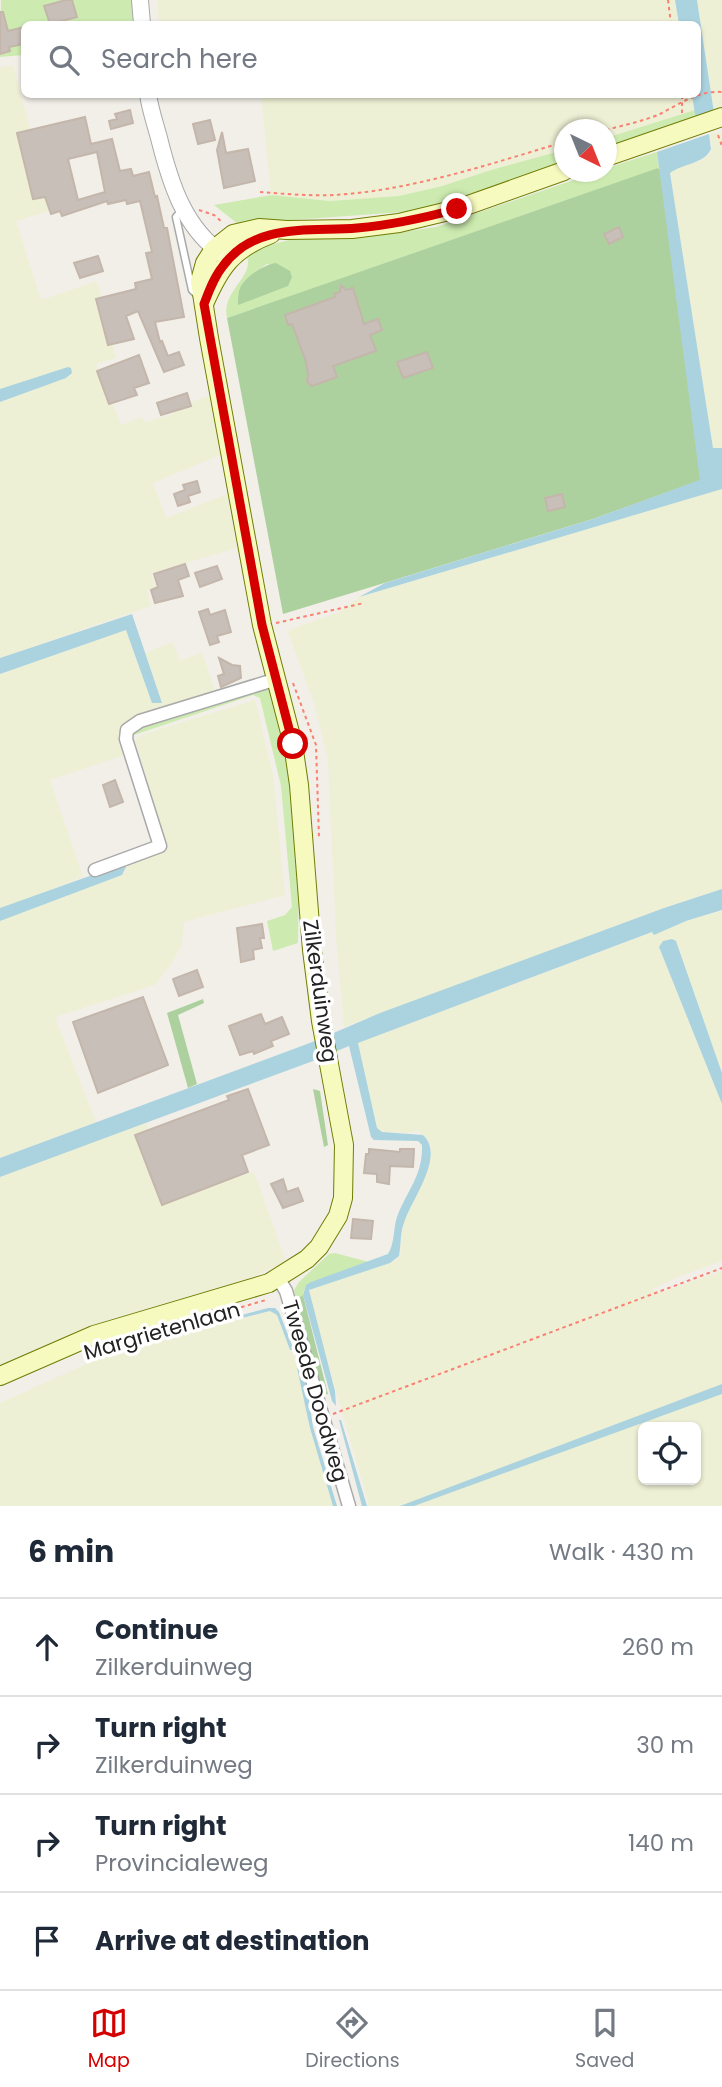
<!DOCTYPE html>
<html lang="en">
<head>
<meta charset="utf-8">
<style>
	:root { --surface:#fff; --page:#f6f6f7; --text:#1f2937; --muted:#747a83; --line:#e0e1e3; --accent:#d40000 }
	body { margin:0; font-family:Poppins,sans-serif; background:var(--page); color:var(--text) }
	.controls { position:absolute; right:21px; bottom:21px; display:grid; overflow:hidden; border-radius:10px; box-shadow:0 2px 5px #0004 }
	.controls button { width:63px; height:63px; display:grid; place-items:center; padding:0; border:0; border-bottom:2px solid var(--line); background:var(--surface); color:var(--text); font:35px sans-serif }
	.compass { position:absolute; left:554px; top:119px; width:63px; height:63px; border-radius:50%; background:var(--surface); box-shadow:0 2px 5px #0004; rotate:137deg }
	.stop { position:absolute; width:21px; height:21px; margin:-16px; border:5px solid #d40000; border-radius:50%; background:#fff }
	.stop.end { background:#d40000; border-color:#fff; box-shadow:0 2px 7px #0008 }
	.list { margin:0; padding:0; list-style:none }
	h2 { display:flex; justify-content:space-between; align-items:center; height:91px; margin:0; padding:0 28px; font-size:30px }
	h2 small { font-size:23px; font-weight:400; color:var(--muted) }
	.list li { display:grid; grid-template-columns:46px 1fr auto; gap:21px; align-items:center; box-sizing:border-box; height:98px; padding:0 28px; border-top:2px solid var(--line) }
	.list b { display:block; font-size:26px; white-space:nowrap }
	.list p { margin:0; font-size:23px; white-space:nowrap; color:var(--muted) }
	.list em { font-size:23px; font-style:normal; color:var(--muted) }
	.icon { flex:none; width:38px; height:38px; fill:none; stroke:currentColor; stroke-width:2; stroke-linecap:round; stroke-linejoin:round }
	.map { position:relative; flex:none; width:722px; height:1506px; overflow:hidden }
	.search { position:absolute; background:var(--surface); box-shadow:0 2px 5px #0004; left:21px; right:21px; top:21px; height:77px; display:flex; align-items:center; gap:18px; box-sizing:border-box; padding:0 24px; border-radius:10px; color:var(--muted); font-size:26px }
	.sheet { height:483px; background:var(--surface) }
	nav { display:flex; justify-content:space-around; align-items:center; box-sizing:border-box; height:98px; border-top:2px solid var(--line); background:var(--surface); font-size:19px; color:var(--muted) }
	nav a { display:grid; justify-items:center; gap:4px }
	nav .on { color:var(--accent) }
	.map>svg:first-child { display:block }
	.farmland { fill:#eef0d5; fill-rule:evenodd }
	.grass { fill:#cdebb0; fill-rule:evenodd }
	.forest { fill:#add19e }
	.water { fill:#aad3df }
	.building { fill:#c7bfb8; stroke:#c4b6ab; stroke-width:2; fill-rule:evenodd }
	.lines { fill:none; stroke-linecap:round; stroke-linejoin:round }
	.service-casing { stroke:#a9a9a9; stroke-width:9 }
	.minor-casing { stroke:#a9a9a9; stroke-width:15 }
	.tertiary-casing { stroke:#a9a9a9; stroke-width:18 }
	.secondary-casing { stroke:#707d05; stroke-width:20 }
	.path { stroke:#fa8072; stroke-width:2; stroke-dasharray:3.5 3.5; stroke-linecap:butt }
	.service { stroke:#fff; stroke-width:6 }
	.minor { stroke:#fff; stroke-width:12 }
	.tertiary { stroke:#fff; stroke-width:16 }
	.secondary { stroke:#f7fabf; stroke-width:18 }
	.route { stroke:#d40000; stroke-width:9 }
	.labels { text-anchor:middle; stroke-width:7; stroke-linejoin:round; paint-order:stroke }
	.street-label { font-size:21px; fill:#222; stroke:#fff }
</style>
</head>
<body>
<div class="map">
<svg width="722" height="1506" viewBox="0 0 722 1506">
	<rect width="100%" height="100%" fill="#f2efe9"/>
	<path class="farmland" d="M157 0H675L679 24H159Z
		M697 0H722V110L714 113Z
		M13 65 52 210 16 221 41 300 97 281 116 358 96 364 121 425 141 417 145 422 174 414V407L210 396 221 455 153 483 166 518 227 494 237 548 151 573 156 588 147 590 151 606 0 658V402L70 376 34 379 0 389V67Z
		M692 94 695 110 607 138 606 130H564V150L491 170 442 186 399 196 330 201 271 195 261 95Z
		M722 132V448L713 449 670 173 683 164 700 161 710 154 712 144 709 134Z
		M722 489V889L664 908 344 1027 336 937 328 760 315 706 288 632 291 629 340 612 359 597Z
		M126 630 152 703 162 702 145 653 172 642 180 661 202 652 216 694 132 722 128 754 50 780 83 877 0 909V674Z
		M255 700 273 775 285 895 184 922 182 944 172 963 155 985 55 1017 96 1122 0 1158V921L122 875 125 872 123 864 167 847 135 740 144 734Z
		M722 911V1073L676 941 672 939 659 947 722 1104V1261L678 1277 653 1289 656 1294 722 1271V1506H369L308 1293 312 1287 395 1261 401 1254 400 1246 404 1221 427 1172 431 1146 428 1139 416 1130 410 1133 382 1132 377 1128 358 1043 653 932 654 935 686 921ZM643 1427H696V1480H643Z
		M206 1111 233 1179 254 1172 286 1262 237 1284 170 1302 82 1330 0 1368V1177L146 1123 149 1133Z
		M271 1311 277 1315 290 1350 301 1367 297 1368 310 1427 333 1506H0V1403L128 1345 129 1346Z"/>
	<path class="grass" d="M1 0H133V24H24V55L0 57Z
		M695 110 696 120 607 149 606 138Z
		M564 150V163L417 211 238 224 214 205 271 195 330 201 399 196 442 186 491 170Z
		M657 152 659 168 227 318C221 291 254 277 247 257L262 247 289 240 374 236 436 227 597 172H606L607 168ZM267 264 287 269 239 289 255 272Z
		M270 687 288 752 299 877 298 943 273 951 267 921 285 915 292 907 281 786 260 698 253 695 131 736 135 727Z
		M335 1253 369 1262 309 1284 304 1290 303 1295 296 1300 294 1290 299 1282 329 1254Z"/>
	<path class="forest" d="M658 168 661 171 701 480 593 519 283 614 227 318Z
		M276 263 290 271 292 277 288 286 238 305C238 301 238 293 240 288 246 276 263 265 276 263Z
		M203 999 204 1003 178 1015 197 1084 188 1088 167 1013Z
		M313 1089 320 1091 328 1145 324 1147Z
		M303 1295 328 1394 322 1395 296 1300Z"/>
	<path class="water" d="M675 0H697L714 113 696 120 692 95 698 94V24H679Z
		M709 134 711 149C704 164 684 163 670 173L713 448H722V489L359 597 385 583 593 519 700 480 657 152Z
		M68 367 71 368 72 373 66 378 0 402V389Z
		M132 614 162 703H152L126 630 0 674V658Z
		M123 864 126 867 122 875 0 921V908Z
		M722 889V910L686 921 654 935 652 932 358 1043 377 1128 382 1132 423 1135C446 1156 411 1200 404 1223 400 1233 401 1245 399 1256L390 1263 309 1290 335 1391 336 1406 332 1401 303 1295 306 1285 311 1282 388 1254C395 1243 393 1229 397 1217 407 1190 423 1176 422 1145L418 1141 374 1140 371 1137 349 1046 313 1061 0 1177V1158L315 1041 380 1013 664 908Z
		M672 939 676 941 722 1073V1104L659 947 663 941Z
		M268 1308H275L279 1312 294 1350H290L277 1315 270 1311 128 1346V1345Z
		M301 1367 309 1400 313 1427 337 1506H333L310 1428 297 1368Z
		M722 1384V1394L414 1506H400Z
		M339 1420H341L367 1506H362Z"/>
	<path class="building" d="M66 0H72L77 17 50 24 44 6Z
		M0 12H3L8 31 24 27V44L9 47 10 51 0 54Z
		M130 110 133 123 111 129 109 121 117 119 115 114Z
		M85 117 91 144 112 139 120 171 131 169 133 176 149 172 155 197 157 196 164 228H167L184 317 155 322 160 342 162 341 168 356 179 352 184 365 164 372 138 311 126 316 134 339 108 345 96 299 136 289 135 283 152 279 146 253 152 252 140 201 127 204 126 200 108 204 107 201 62 216 60 211 51 214 45 197 33 199 17 133ZM97 152 105 192 78 200 68 159Z
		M210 120 215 140 198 144 193 124Z
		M222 132 226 153 248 149 255 181 224 188 217 150Z
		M619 227 623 237 609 244 604 234Z
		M98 256 103 271 80 278 74 263Z
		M341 285 346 290 353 288 364 324 378 319 382 330 370 335 376 351 333 366 337 377 312 386 307 382 308 374 306 362 292 324 288 325 285 315 335 297 334 294 340 292Z
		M427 352 433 368 403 378 397 362Z
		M139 355 149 383 134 388 137 395 109 404 97 371Z
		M187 393 191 406 161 415 157 403Z
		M197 481 200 492 188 496 190 502 178 506 174 494 185 490 183 485Z
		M562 494 565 507 548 511 545 498Z
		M185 564 189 576 178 580 183 596 155 603 151 590 158 587 154 574Z
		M217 566 222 579 200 587 195 573Z
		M208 609 210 615 225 610 231 632 217 636 219 642 210 645 199 612Z
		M219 658 232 665 240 666 241 678 221 687 218 676 224 674Z
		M115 780 123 802 110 807 103 785Z
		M262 924 264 938H260L262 948 253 950 254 959 241 962 237 928Z
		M197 970 203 987 179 996 173 979Z
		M143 997 168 1065 98 1093 73 1022Z
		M261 1014 265 1024 282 1017 289 1034 271 1041 273 1046 254 1054 253 1051 240 1055 229 1026Z
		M248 1089 269 1145 242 1155 248 1172 162 1205 135 1135 229 1100 227 1096Z
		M369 1149 400 1152V1149H414L413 1167 390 1166 389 1184 377 1182V1174L364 1173 366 1154H369Z
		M283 1179 287 1192 298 1188 303 1201 283 1208 271 1184Z
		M353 1219 373 1221 371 1239 351 1238Z"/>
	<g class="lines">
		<defs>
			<path id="service" d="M183 209 176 217 192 290 196 294"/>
			<path id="minor" d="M95 870 160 846 126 739 127 730 140 721 277 679
				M278 1278 286 1291 349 1506"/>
			<path id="tertiary" d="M140 0 142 24
				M148 94C150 109 155 123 159 138 170 182 184 229 224 255"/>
			<path id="secondary" d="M606 157 722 117
				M204 304C220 267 232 249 271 234
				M0 1376 94 1335 269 1283 307 1259 319 1247 338 1216 343 1198 344 1145 321 1021 312 950 299 785 293 744 262 625 209 338 200 281 205 263 214 249 233 234 259 228 287 230 352 229 399 223 457 209 564 171"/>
		</defs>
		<use href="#service" class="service-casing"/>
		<use href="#minor" class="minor-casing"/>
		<use href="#tertiary" class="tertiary-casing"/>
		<use href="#secondary" class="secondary-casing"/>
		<path class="path" d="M668 0 671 24
			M682 113V94
			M606 130C624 125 644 121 660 114 679 104 700 90 722 92
			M718 135 722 146
			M260 192C284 194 310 196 335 195 413 190 490 164 564 142
			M199 210 214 215 222 222
			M276 623 364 603
			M293 683 316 745 319 838
			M221 1313 266 1300
			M333 1414 722 1268"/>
		<use href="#service" class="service"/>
		<use href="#minor" class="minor"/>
		<use href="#tertiary" class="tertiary"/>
		<use href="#secondary" class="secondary"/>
	</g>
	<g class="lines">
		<path class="route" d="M293 744 262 625 204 304C209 291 214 277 223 266 255 222 310 232 357 228 391 225 424 218 457 209"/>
	</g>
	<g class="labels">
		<g class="street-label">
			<text transform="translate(320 991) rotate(82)" y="7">Zilkerduinweg</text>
			<text transform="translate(162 1331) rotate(-16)" y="7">Margrietenlaan</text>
			<text transform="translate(315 1391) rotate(74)" y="7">Tweede Doodweg</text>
		</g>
	</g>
</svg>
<div class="controls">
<button><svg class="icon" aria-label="locate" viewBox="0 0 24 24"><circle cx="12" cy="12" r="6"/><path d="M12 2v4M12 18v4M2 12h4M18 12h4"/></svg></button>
</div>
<svg class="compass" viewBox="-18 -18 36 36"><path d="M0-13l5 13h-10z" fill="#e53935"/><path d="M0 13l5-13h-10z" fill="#747a83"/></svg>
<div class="stop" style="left:293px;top:744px"></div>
<div class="stop end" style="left:457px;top:209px"></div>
<div class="search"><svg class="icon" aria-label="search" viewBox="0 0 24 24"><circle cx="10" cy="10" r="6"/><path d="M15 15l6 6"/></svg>Search here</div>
</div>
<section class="sheet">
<h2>6 min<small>Walk · 430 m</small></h2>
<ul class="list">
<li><svg class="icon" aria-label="ahead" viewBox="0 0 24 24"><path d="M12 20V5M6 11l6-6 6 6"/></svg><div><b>Continue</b><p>Zilkerduinweg</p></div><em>260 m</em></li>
<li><svg class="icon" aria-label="right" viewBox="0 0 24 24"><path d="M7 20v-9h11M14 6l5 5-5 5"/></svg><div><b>Turn right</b><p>Zilkerduinweg</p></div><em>30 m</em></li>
<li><svg class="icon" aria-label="right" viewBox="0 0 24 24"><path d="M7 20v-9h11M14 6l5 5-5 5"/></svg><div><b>Turn right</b><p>Provincialeweg</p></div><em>140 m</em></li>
<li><svg class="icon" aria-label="arrive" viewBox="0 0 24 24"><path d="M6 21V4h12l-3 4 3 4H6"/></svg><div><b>Arrive at destination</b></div></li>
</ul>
</section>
<nav>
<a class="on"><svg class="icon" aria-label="map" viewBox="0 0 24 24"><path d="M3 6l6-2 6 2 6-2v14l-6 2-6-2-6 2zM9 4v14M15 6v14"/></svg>Map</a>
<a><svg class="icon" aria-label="directions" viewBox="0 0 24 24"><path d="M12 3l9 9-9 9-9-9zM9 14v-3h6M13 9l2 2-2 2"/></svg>Directions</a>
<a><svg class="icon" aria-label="saved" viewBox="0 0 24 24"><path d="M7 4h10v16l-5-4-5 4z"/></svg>Saved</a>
</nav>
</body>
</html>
